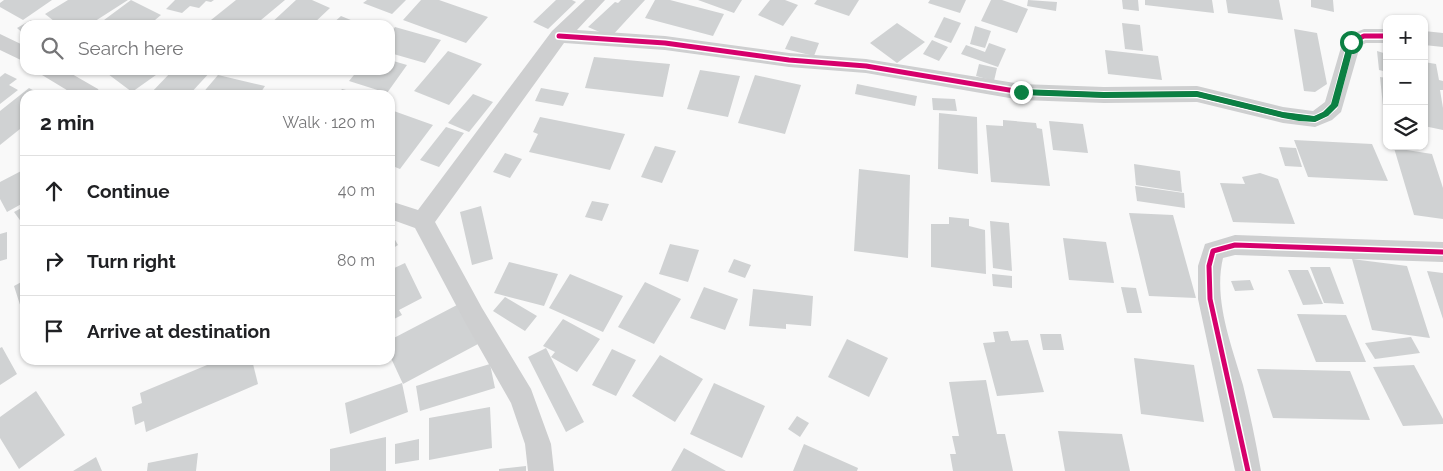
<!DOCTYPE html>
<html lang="en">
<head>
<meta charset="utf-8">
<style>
	:root { --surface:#fff; --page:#f6f6f6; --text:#202124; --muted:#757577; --line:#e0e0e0 }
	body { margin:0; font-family:Raleway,sans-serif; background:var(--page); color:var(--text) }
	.controls { position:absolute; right:15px; top:15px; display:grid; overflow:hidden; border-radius:10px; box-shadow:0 1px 4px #0004 }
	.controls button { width:45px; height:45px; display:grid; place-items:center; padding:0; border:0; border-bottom:1px solid var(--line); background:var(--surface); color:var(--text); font:25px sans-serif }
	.stop { position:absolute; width:15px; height:15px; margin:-11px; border:4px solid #0b8043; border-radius:50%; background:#fff }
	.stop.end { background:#0b8043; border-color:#fff; box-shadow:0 1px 5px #0008 }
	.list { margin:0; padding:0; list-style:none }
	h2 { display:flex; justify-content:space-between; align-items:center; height:65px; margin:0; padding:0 20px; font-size:21px }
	h2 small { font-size:16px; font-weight:400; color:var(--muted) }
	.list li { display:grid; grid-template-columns:32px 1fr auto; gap:15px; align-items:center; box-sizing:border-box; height:70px; padding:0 20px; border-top:1px solid var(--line) }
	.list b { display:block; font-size:19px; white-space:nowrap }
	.list em { font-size:16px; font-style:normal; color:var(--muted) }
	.icon { flex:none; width:28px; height:28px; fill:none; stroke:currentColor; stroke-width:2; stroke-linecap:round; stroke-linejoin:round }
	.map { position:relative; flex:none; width:1443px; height:471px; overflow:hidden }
	.search { position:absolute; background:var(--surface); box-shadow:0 1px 4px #0004; left:20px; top:20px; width:375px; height:55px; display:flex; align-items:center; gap:12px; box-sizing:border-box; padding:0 18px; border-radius:15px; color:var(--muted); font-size:19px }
	.panel { position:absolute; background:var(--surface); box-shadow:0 1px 4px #0004; left:20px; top:90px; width:375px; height:275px; border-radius:15px }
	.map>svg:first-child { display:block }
	.building { fill:#d0d2d3 }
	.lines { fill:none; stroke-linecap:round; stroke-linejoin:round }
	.minor { fill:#cecfd0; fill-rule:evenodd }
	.cycleway-casing { stroke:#fff; stroke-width:8 }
	.cycleway { stroke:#d6006c; stroke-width:5 }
	.route { fill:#0b8043 }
</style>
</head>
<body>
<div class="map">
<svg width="1443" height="471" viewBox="0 0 1443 471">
	<rect width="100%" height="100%" fill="#f9f9f9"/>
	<path class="building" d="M4 0H52L23 20 0 7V3Z
		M68 0H128L89 25H59L45 14Z
		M131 0 161 15 149 25H114L104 20Z
		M175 0H214L211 2 206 1 199 8 190 6 182 13 166 9Z
		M236 0H285L255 25 206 24Z
		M296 0H312L330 8 312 25H269Z
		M367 0H406L392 14 363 3Z
		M421 0H439L488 17 466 43 403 20Z
		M556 0H572L576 2 548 29 533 22Z
		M621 0H645L611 37 588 27 615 2 618 3Z
		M655 0H670L724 14 713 36 645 18Z
		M698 0H742L734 13Z
		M770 0H785L798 5 783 26 758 15Z
		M817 0H859L849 16 814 4Z
		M930 0H966L960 13 928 3Z
		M991 0H1002L1028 9 1017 33 981 21Z
		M1028 0 1057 2 1056 11 1027 6Z
		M1122 0H1138L1139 11 1123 9Z
		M1145 0H1212L1214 13 1145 5Z
		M1226 0H1279L1283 20 1228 13Z
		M1311 0H1333L1334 12 1311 7Z
		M341 16 363 25H331Z
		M944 17 961 23 951 43 934 37Z
		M31 20 38 25H25V35L17 28Z
		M897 23 925 42 897 63 870 43Z
		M1122 23 1140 25 1143 51 1125 49Z
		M975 26 991 31 985 48 970 44Z
		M395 27 441 40 425 63 390 53V34Z
		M1294 29 1317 33 1327 84 1315 92 1304 91Z
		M791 36 819 43 814 56 785 49Z
		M932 40 948 47 939 61 923 54Z
		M989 43 1006 49 998 67 961 54 966 45 985 52Z
		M1105 50 1158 56 1162 80 1108 74Z
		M448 51 482 64 449 105 414 91Z
		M1377 51 1387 54V72L1379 70Z
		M594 57 670 64 663 97 585 88Z
		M390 60 407 65 387 93 349 81 358 70H390Z
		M1424 62 1436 64 1439 80 1443 81V90H1440L1443 108V130L1424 126Z
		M979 64 997 68 994 81 976 76Z
		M114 70H163L132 92 108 74Z
		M173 70H212L189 95H149Z
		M700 70 740 76 728 117 687 109Z
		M5 73 17 79 9 85 18 90 0 104V77Z
		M218 75 265 86 259 95H201Z
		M755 75 801 85 785 134 738 123Z
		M1380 77 1387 78V117L1384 116Z
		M857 84 917 96 915 106 855 94Z
		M29 88 42 95H25V125L0 145V111Z
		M541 88 569 93 563 106 535 101Z
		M342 89 362 94V95H338Z
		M473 94 493 102 469 132 448 123Z
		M932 98 955 99 957 111 933 110Z
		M391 110 433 125 400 169 390 165Z
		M939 113 977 117 978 174 938 169Z
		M540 117 625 134 610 170 529 152 538 134 533 132Z
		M1003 120 1036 123 1037 128 1042 129 1050 186 991 182 986 125 1003 126Z
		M1049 121 1083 124 1088 153 1053 150Z
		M446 127 464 133 439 167 420 160Z
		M1294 140 1372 144 1388 181 1308 177Z
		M655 146 676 151 662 183 641 177Z
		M1279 147 1296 148 1302 167 1285 166Z
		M1394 148 1432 154 1443 188V219L1414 215Z
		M505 153 522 159 510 178 493 172Z
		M1134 164 1180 171 1182 192 1136 185Z
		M25 169V202L7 212 0 199V182Z
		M859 169 910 175 908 258 854 251Z
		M1260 173 1278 179 1295 224 1233 222 1220 183 1245 184 1242 177Z
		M1135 186 1184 193 1185 208 1137 201Z
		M592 201 609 204 602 221 585 217Z
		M25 206V227L14 212Z
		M481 206 493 259 472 265 460 212Z
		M1129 213 1173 215 1196 298 1149 296Z
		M949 217 969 219V226L985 230 986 274 931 267V224H949Z
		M990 221 1009 223 1012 271 993 268Z
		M390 231 398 245 390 250Z
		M7 232V259L0 261V234Z
		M1063 238 1106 242 1114 283 1069 280Z
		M670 244 699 250 688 282 659 274Z
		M734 259 751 265 745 278 728 272Z
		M1352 259 1407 266 1430 338 1372 330Z
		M509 262 558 274 544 306 494 293Z
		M405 263 422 298 399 310 402 315 390 321V270Z
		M1310 267H1330L1344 304 1324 303Z
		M1288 270H1308L1323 304 1303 305Z
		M1427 271 1443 273V319Z
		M570 274 623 296 603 332 549 308Z
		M992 274 1012 276V288L993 286Z
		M25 280V310L22 311 14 286Z
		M1250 280 1254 290 1235 291 1231 281Z
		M645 282 681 299 654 344 618 327Z
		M704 287 738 299 725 330 690 318Z
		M1121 287 1136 288 1142 313H1127Z
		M753 289 813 296 811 326 786 324V329L749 326Z
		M505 297 537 316 525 331 493 311Z
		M457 305 478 344 403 384 390 356V340Z
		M1297 314 1346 315 1366 362H1316Z
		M563 319 600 339 577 372 551 357 555 352 543 346Z
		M1008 331 1011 341 1028 340 1044 392 997 396 983 343 995 342 993 332Z
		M1040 334H1061L1064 350H1043Z
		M1411 337 1420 353 1375 359 1365 343Z
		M847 339 888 358 869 397 828 377Z
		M2 347 17 374 0 385V348Z
		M546 348 584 422 566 432 528 357Z
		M612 349 636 360 616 396 592 385Z
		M660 355 703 379 675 422 632 396Z
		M1134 358 1194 365 1204 422 1141 414Z
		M219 360H252L258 384 146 432 144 421 135 425 132 407 142 403 140 393Z
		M490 364 495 388 420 411 416 386Z
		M1414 365 1443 419V424L1403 426 1373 367Z
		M1257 369 1350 371 1370 420 1273 418Z
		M986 380 997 434H1005L1013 471H953L950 454H956L952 436H959L949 382Z
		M402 383 408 412 350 434 345 403Z
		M714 383 765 406 742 458 690 434Z
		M36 391 65 435 19 469 0 438V417Z
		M490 407 492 448 429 460V418Z
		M797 416 809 423 800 437 788 429Z
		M1058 431 1122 434 1130 471H1065Z
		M386 437V471H330V449Z
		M419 439V460L395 464V444Z
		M804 444 858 468 857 471H793Z
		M684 448 726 471H671Z
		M198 453 196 471H147L148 463Z
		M96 457 102 471H73Z
		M526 466V471H499V469Z"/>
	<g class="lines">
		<path class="minor" d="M585 0H605L577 30 665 36 789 53 866 59 1021 84 1104 87 1197 86 1283 107 1313 111 1325 102 1344 37 1364 29H1387V43H1366L1360 46 1341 112 1332 120 1315 127 1283 123 1197 102 1104 103 1021 100 866 73 789 67 665 50 564 43 435 222 482 308 531 389 551 444 554 471H528L525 444 511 403 466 324 415 228 390 219V201L418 210 552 31Z
			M1424 31 1443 33V47L1424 45Z
			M0 34 25 46V62L0 50Z
			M39 70H65L98 89 101 95H75L42 75Z
			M1235 235 1443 242V262L1235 255 1223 258C1213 300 1232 346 1243 385 1250 414 1256 442 1261 471H1235L1198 299V266L1205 244Z"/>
		<defs>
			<path id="cycleway" d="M559 36 665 43 789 60 866 66 1021 92 1104 95 1197 94 1283 115 1315 119 1325 114 1334 106 1351 42 1364 36H1387
				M1248 471 1210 299 1209 266 1213 251 1235 245 1443 252"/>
		</defs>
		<use href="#cycleway" class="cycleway-casing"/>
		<use href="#cycleway" class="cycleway"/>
	</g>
	<path class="route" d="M1351 39 1355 42 1338 106 1328 116 1315 122 1299 121 1283 118 1197 97 1104 98 1021 95 1017 92 1021 89 1104 92 1197 91 1283 112 1314 116 1323 112 1331 104 1348 42Z"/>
</svg>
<div class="controls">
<button>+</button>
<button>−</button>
<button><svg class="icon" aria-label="layers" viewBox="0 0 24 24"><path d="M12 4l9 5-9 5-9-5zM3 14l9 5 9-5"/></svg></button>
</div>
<div class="stop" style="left:1351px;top:42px"></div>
<div class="stop end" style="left:1021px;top:92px"></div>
<div class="search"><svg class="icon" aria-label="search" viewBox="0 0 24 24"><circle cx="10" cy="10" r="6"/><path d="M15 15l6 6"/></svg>Search here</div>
<section class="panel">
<h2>2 min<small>Walk · 120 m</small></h2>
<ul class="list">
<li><svg class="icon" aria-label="ahead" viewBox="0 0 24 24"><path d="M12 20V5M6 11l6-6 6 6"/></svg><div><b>Continue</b></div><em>40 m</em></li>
<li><svg class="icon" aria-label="right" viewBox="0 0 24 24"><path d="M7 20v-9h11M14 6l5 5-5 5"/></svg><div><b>Turn right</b></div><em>80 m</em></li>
<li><svg class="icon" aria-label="arrive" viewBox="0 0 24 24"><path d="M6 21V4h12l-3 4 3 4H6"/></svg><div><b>Arrive at destination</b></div></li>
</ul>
</section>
</div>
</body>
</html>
